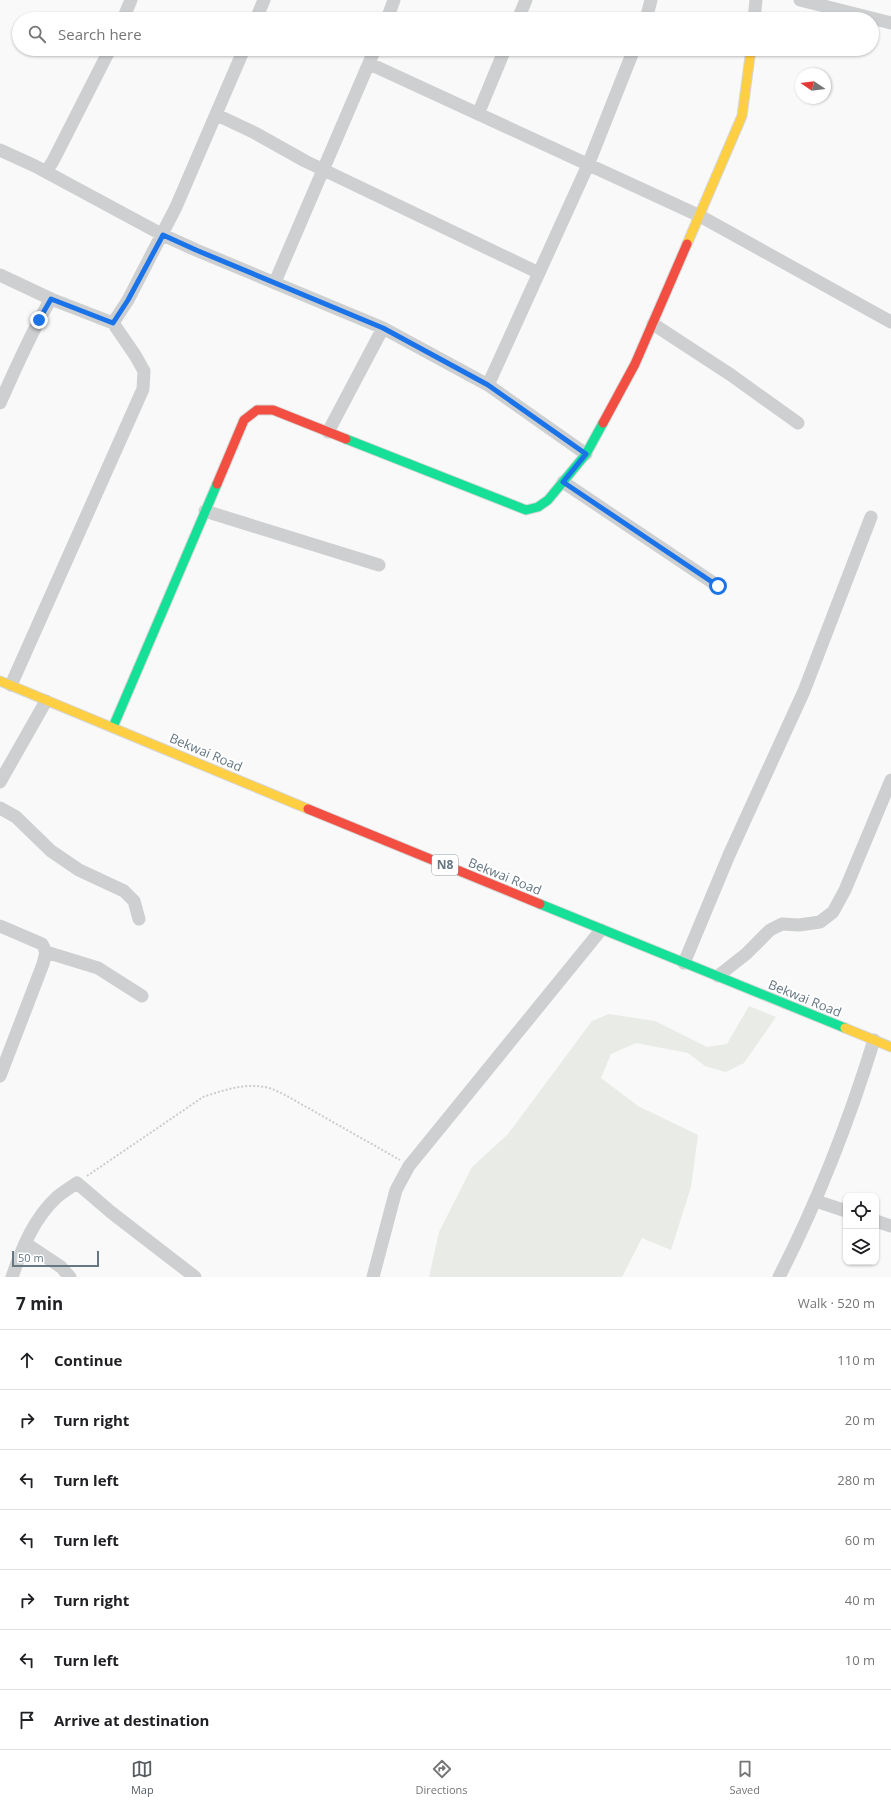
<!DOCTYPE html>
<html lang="en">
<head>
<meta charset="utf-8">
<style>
	:root { --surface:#fff; --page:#f6f6f6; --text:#202124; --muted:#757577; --line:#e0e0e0; --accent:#565c61 }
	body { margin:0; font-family:"Open Sans",sans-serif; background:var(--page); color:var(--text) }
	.controls { position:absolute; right:12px; bottom:12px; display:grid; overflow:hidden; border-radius:8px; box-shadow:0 1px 3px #0004 }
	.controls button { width:36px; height:36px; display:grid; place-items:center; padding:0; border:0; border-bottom:1px solid var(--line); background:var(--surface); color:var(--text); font:20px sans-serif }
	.compass { position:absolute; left:795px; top:68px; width:36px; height:36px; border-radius:50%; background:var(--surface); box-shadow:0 1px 3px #0004; rotate:283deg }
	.scale { position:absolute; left:12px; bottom:10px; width:87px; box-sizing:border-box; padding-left:4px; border:2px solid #657783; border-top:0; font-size:11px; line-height:14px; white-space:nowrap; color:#657783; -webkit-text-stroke:3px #fff; paint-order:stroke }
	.stop { position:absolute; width:12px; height:12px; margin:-9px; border:3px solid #1a73e8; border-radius:50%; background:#fff }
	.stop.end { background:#1a73e8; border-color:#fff; box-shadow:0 1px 4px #0008 }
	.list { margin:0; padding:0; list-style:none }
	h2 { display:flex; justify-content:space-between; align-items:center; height:52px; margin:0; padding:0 16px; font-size:17px }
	h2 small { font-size:13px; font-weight:400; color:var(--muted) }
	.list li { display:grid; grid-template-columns:26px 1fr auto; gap:12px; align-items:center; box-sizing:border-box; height:60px; padding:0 16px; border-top:1px solid var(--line) }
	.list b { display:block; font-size:15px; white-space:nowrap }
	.list em { font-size:13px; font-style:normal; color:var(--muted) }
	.icon { flex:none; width:22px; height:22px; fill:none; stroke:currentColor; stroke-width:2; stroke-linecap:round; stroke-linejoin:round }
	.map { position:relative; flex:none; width:891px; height:1277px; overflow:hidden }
	.search { position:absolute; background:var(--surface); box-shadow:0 1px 3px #0004; left:12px; right:12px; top:12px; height:44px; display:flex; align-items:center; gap:10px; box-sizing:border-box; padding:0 14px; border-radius:22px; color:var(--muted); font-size:15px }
	.sheet { height:472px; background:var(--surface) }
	nav { display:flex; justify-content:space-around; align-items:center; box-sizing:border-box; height:56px; border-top:1px solid var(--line); background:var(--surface); font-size:11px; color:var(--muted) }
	nav a { display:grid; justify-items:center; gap:2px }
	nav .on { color:var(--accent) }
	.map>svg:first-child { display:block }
	.green { fill:#e8ebe6 }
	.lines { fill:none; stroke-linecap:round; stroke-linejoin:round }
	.fast-casing { stroke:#d5d6d7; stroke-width:11 }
	.slow-casing { stroke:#d5d6d7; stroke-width:11 }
	.jam-casing { stroke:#d5d6d7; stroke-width:11 }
	.path { stroke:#cbcccd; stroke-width:2; stroke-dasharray:2 2; stroke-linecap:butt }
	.street { stroke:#cecfd0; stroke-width:13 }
	.fast { stroke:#16e098; stroke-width:9 }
	.slow { stroke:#ffcf43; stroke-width:9 }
	.jam { stroke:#f24e42; stroke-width:9 }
	.route { stroke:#1a73e8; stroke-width:5 }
	.labels { text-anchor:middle; stroke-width:4; stroke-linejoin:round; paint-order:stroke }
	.shield { fill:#fff; stroke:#93a0a8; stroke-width:1 }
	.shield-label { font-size:12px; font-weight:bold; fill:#657783 }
	.street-label { font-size:13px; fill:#657783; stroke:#fff }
</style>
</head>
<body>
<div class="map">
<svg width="891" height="1277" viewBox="0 0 891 1277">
	<rect width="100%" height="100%" fill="#f9f9f9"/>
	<path class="green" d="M749 1006 776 1017 744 1063 726 1072 705 1066 688 1053 636 1043 611 1054 601 1078 638 1106 698 1135 691 1187 671 1250 642 1238 622 1277H429L439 1232 472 1167 508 1134 592 1021 609 1014 655 1021 707 1047 727 1044Z"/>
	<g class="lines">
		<defs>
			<path id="fast" d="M346 439 526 510 538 507 548 500 586 454 603 423
				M113 727 217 484
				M540 904 845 1028"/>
			<path id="slow" d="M687 244 742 116 751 49
				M0 681 308 809
				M845 1028 891 1047"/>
			<path id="jam" d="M603 423 635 364 687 244
				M217 484 244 420 257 410H273L346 439
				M308 809 540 904"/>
		</defs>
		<use href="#fast" class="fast-casing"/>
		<use href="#slow" class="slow-casing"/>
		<use href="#jam" class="jam-casing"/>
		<path class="path" d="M87 1176 203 1097C224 1090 247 1082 269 1088 275 1090 281 1093 287 1096L400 1160"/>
		<path class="street" d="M800 0 891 23
			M123 19 131 0
			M256 19 264 0
			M387 19 394 0
			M518 19 526 0
			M646 19 651 0
			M754 19 756 0
			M370 64 700 216 891 322
			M478 114 505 49
			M217 115 255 133 305 161 539 273
			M0 150 35 166 163 235 196 250 383 328 488 385 586 454
			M46 172 53 161 110 49
			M0 275 51 299 113 323 128 300 176 207 244 49
			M275 282 375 49
			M653 324 731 375 798 423
			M488 385 588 165 634 49
			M0 403C16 368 31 332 51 299
			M328 432 383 328
			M563 482 718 586
			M205 511 379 565
			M11 685 143 389 144 371 135 355 113 323
			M0 782 46 701
			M0 808 16 817 51 851 79 870 124 891 134 901 139 919
			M0 926 42 944 46 952 43 964 0 1076
			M46 952 98 968 142 996
			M684 963 729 855 804 691 871 517
			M718 976 746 954 770 930 782 924 799 925 820 922 833 912 845 890 891 780
			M816 1201 846 1211
			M876 1221 891 1226
			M25 1243 61 1267 70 1277
			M12 1277C22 1248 34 1218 57 1197 63 1192 71 1187 77 1183L112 1213 195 1277
			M373 1277 396 1190 409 1166 601 930
			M779 1277C818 1201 849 1121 874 1040"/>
		<use href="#fast" class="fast"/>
		<use href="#slow" class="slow"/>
		<use href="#jam" class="jam"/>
	</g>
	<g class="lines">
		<path class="route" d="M39 320 51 299 113 323 128 300 163 235 196 250 383 328 488 385 586 454 563 482 718 586"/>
	</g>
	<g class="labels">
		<rect class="shield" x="432" y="855" width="26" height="20" rx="3"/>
		<g class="shield-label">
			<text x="445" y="869">N8</text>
		</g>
		<g class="street-label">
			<text transform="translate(206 752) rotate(23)" y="5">Bekwai Road</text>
			<text transform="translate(505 876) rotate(22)" y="5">Bekwai Road</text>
			<text transform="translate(805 998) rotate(22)" y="5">Bekwai Road</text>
		</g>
	</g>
</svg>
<div class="controls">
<button><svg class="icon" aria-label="locate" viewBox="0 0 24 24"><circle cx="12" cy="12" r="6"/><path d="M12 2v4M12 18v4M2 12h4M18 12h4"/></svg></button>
<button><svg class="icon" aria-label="layers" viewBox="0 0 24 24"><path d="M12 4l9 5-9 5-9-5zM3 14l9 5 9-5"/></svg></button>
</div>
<svg class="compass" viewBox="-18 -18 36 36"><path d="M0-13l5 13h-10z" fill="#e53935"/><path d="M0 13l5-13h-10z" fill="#757577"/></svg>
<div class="scale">50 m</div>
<div class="stop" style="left:718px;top:586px"></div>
<div class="stop end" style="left:39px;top:320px"></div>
<div class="search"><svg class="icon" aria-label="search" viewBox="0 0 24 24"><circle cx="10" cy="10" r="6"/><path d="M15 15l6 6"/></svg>Search here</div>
</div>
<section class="sheet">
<h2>7 min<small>Walk · 520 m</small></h2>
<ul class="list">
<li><svg class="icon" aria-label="ahead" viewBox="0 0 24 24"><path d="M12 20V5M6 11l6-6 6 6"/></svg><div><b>Continue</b></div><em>110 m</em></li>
<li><svg class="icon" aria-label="right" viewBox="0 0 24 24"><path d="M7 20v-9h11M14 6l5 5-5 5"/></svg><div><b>Turn right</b></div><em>20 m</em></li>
<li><svg class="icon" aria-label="left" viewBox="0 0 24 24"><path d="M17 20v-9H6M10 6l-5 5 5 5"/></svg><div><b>Turn left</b></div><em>280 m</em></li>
<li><svg class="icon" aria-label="left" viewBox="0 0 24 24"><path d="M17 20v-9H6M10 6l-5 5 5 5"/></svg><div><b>Turn left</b></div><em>60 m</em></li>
<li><svg class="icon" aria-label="right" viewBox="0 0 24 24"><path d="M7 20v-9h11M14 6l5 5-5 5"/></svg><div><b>Turn right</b></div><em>40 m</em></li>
<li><svg class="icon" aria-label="left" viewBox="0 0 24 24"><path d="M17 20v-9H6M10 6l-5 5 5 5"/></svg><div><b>Turn left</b></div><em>10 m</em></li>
<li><svg class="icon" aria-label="arrive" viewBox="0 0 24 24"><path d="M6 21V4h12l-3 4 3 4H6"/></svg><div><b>Arrive at destination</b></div></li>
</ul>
</section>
<nav>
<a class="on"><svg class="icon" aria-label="map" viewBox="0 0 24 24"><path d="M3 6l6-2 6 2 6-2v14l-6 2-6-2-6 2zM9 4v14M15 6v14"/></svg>Map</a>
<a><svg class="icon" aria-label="directions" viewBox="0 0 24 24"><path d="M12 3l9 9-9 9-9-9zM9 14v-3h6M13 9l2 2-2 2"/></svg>Directions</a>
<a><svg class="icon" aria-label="saved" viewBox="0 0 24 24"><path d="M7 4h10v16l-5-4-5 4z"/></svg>Saved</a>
</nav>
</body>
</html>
